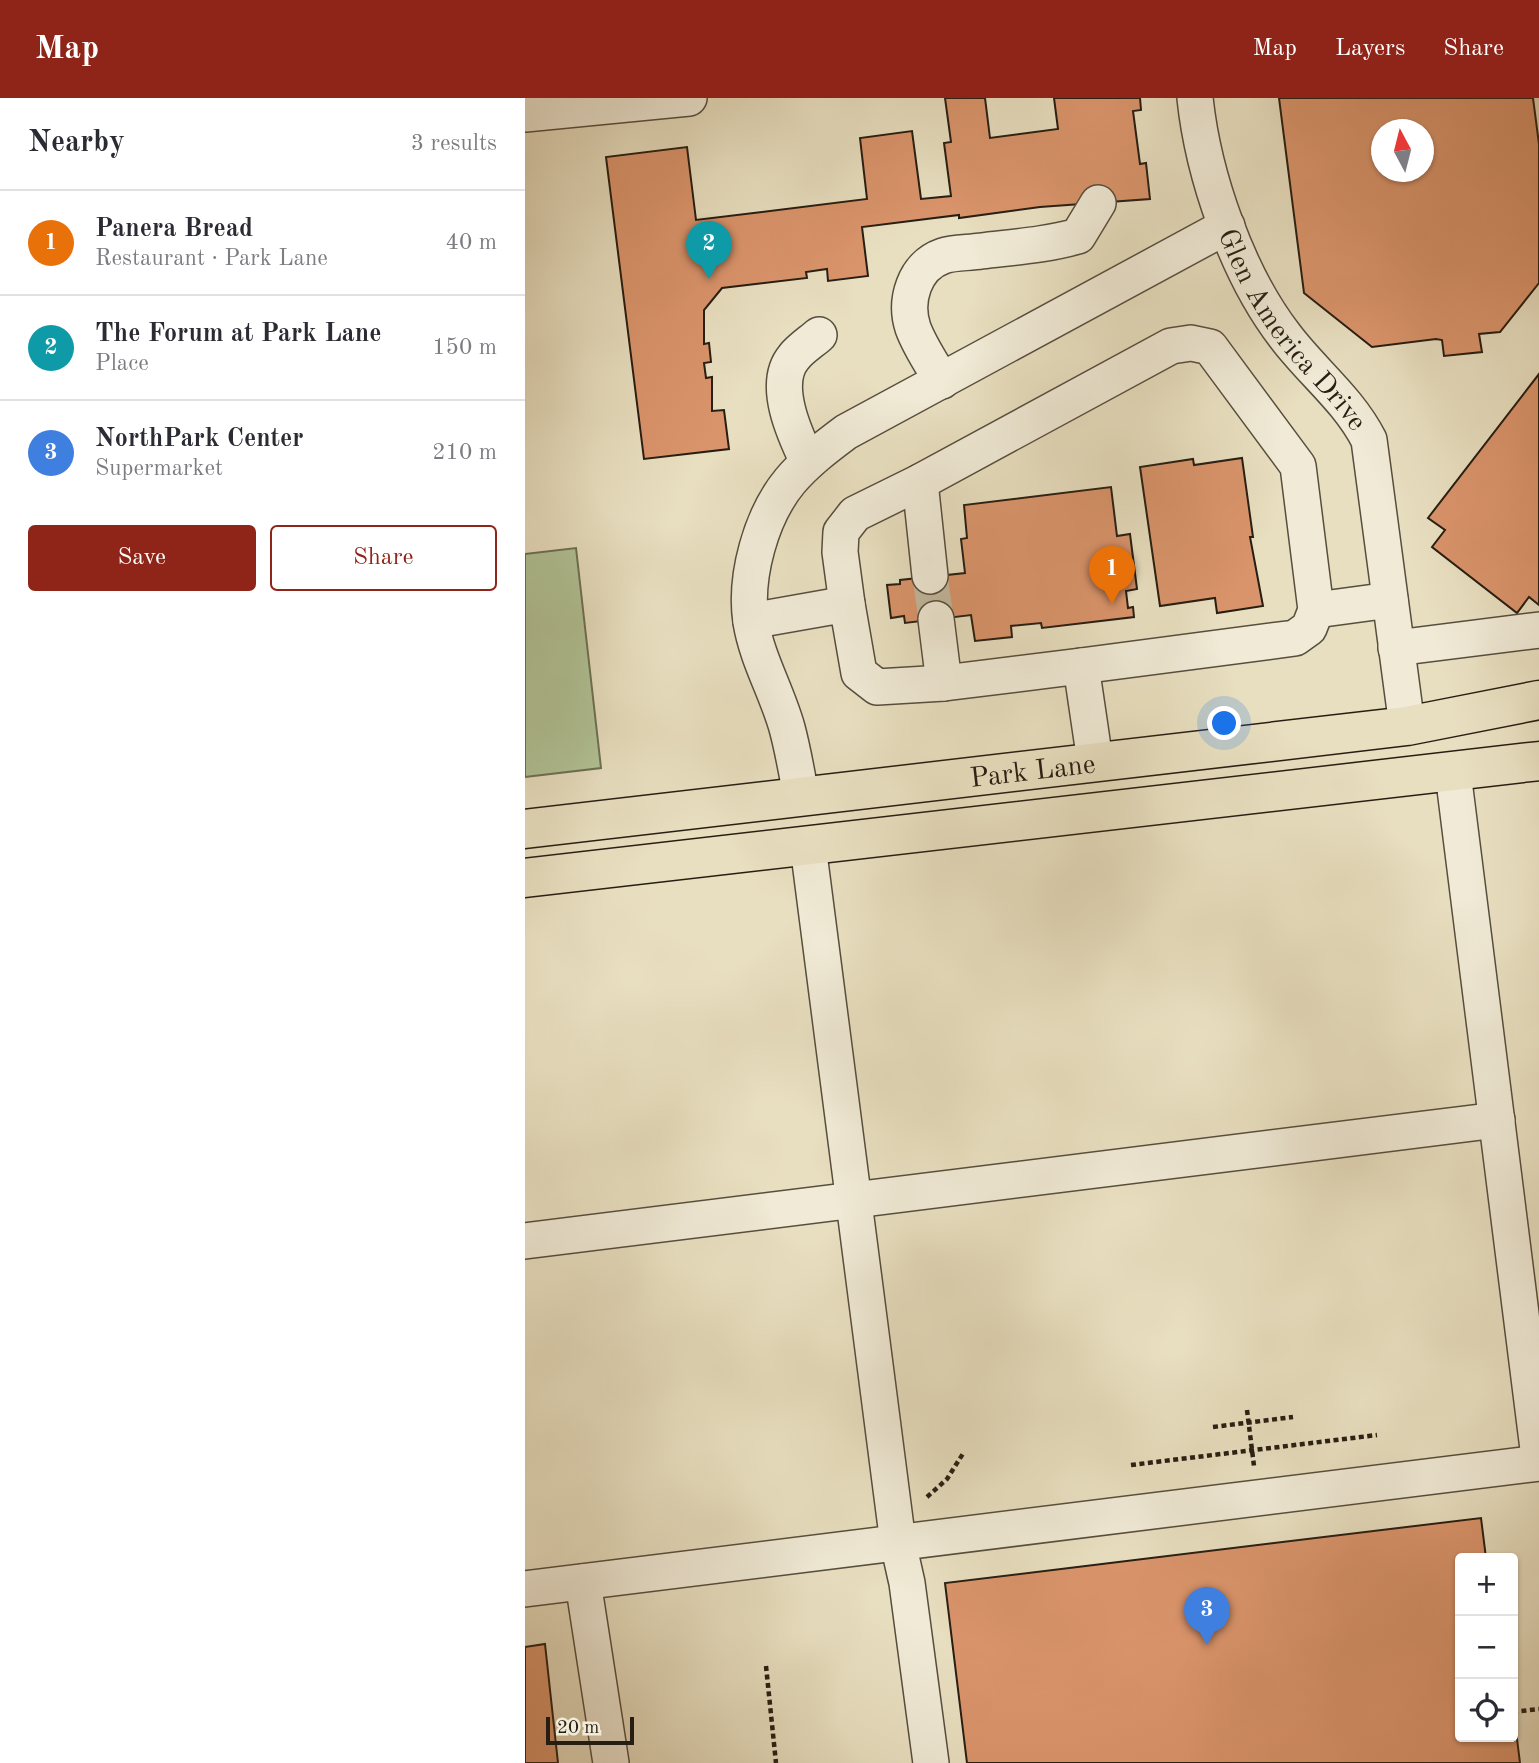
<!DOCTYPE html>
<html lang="en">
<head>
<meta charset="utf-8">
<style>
	:root { --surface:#fff; --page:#f2f2f3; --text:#2b2b33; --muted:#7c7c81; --line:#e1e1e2; --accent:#8f2418 }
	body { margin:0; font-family:"Old Standard TT",serif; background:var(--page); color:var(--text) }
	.controls { position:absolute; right:21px; bottom:21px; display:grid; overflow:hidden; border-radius:7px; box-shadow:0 2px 5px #0004 }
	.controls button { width:63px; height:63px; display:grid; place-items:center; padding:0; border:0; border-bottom:2px solid var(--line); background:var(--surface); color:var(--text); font:35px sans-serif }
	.compass { position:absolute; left:846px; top:21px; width:63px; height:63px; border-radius:50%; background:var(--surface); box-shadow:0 2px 5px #0004; rotate:353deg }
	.scale { position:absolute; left:21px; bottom:18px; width:88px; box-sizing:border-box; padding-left:7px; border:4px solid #271e13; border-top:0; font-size:19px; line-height:24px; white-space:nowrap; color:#271e13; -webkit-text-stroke:5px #f0ead6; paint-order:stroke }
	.you { position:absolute; left:700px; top:626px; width:24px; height:24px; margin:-18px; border:5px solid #fff; border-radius:50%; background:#1a73e8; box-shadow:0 0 0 10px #1a73e833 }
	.badge { display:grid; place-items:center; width:46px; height:46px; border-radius:50%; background:var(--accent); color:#fff; font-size:23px; font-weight:700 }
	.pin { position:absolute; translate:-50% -58px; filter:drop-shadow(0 2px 4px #0008) }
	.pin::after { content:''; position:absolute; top:37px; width:24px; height:21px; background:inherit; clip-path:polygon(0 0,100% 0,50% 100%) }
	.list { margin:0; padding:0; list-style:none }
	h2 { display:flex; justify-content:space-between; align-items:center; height:91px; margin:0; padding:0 28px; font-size:30px }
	h2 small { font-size:23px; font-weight:400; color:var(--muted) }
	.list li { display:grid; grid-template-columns:46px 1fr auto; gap:21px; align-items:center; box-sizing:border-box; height:105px; padding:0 28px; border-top:2px solid var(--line) }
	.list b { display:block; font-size:26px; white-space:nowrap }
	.list p { margin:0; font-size:23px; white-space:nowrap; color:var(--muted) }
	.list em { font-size:23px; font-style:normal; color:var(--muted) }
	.actions { display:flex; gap:14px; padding:21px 28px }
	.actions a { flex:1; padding:16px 0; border:2px solid var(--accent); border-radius:7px; text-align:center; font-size:24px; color:var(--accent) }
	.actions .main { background:var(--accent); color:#fff }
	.icon { flex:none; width:38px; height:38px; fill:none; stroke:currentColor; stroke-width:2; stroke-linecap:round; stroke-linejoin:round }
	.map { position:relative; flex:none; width:1014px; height:1665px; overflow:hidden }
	header { display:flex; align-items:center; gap:42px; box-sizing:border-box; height:98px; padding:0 35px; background:var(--accent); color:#fff }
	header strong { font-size:33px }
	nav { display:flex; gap:38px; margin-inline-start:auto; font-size:24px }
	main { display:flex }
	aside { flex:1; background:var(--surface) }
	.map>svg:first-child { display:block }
	.green { fill:#b1c396; stroke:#6c7054; stroke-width:2 }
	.building { fill:#da946b; stroke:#271e13; stroke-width:2; fill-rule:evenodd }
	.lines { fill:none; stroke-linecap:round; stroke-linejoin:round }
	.minor-tunnel { stroke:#c1b89d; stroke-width:35; stroke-dasharray:35 18; stroke-linecap:butt }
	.minor-casing { stroke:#574e3e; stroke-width:38 }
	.major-casing { stroke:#271e13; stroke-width:41 }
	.path { stroke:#271e13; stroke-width:4.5; stroke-dasharray:5 3.5; stroke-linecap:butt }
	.minor { stroke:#f0ead6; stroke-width:35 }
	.major { stroke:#e8dfc0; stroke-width:38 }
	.labels { text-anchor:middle; stroke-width:5; stroke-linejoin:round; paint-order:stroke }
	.street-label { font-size:28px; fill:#271e13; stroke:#f0ead6 }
</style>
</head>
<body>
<header>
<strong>Map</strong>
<nav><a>Map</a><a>Layers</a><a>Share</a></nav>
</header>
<main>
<aside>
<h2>Nearby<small>3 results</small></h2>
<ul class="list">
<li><span class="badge" style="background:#e8710a">1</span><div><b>Panera Bread</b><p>Restaurant · Park Lane</p></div><em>40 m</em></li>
<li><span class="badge" style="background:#0f9aa8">2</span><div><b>The Forum at Park Lane</b><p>Place</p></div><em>150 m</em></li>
<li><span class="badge" style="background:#3f7fe0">3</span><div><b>NorthPark Center</b><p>Supermarket</p></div><em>210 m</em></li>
</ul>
<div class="actions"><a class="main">Save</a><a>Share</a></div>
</aside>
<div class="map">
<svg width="1014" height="1665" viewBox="0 0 1014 1665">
	<rect width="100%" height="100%" fill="#e8dfc0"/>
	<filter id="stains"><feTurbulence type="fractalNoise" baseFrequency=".00286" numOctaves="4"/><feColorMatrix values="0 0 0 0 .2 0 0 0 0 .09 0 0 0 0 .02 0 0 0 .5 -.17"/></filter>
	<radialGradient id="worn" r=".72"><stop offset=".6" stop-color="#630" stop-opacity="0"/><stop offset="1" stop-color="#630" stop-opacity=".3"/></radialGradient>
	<path class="green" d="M51 450 76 670 0 679V456Z"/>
	<path class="building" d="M420 0H460L465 40 533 31 529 0H615L616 12 608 13 615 66 621 65 625 101 515 109 434 120V117L337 129 343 178 303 183 302 171 281 174 282 180 197 190 179 212V246L184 245 186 264 179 265 181 280 187 279V313L199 312 204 351 119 361 81 59 162 49 171 122 342 101 335 40 387 33 396 101 426 98 419 45 426 44Z
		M754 0H1008L1014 46V185L975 234 954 236 957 254 919 258 917 242 911 241 847 249 779 195ZM856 32H898V74H856Z
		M1014 276V507L1004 499 992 515 907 449 920 432 903 420Z
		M717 360 728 439H725L738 508 692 515 690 500 635 508 615 369 668 361 669 367Z
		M586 389 592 438 605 436 612 491 601 493 603 510 608 509 609 519 517 530 516 525 486 528 487 539 450 543 446 517 380 525 379 518 366 520 362 487 375 486V482L440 475 436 441 442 440 439 407Z
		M956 1420 961 1460H935V1639H988V1608L995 1665H442L420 1485Z
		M20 1546 33 1665H0V1549Z"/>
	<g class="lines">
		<path class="minor-tunnel" d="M405 478 411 521"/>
		<defs>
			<g id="minor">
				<path id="s1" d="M670 0C678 77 712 176 760 238 787 274 823 301 844 342L882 628"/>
				<path d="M0 16 164 0"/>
				<path d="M417 283C407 266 395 249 388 230 379 203 389 168 418 158 429 154 444 155 456 153 489 149 521 147 553 138L573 105"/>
				<path d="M283 364C270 337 246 286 269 259 275 251 286 244 294 237"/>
				<path d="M395 384 405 478"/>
				<path d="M322 506 315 454 316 434 330 416 395 384 646 248 666 245 685 249 773 368 791 512 784 530 770 540 556 568"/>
				<path d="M791 512 865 502"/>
				<path d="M411 521 419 585"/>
				<path d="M226 523 322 506 334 575 352 589 419 585 556 568 570 663"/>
				<path d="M871 550 1014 532"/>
				<path d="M928 675 1014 1359"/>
				<path d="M276 698C272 675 268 652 262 630 252 594 232 561 226 524 219 479 236 418 265 383 281 364 301 349 321 334L702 128"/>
				<path d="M283 748 373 1445 382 1485 406 1665"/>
				<path d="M0 1143 972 1022"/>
				<path d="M58 1484 86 1665"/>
				<path d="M0 1491 1014 1365"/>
			</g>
			<g id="major">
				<path id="s2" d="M0 731 882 628 1014 602"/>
				<path d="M0 780 1014 663"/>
			</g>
		</defs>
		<use href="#minor" class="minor-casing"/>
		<use href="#major" class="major-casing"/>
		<path class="path" d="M722 1312 729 1368
			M688 1329 768 1319
			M606 1367 852 1337
			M402 1399 422 1381 439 1354
			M241 1568 251 1665
			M988 1614 1014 1611"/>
		<use href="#minor" class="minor"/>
		<use href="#major" class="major"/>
	</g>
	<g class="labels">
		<g class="street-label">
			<text dy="10" stroke="none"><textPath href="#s1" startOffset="256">Glen America Drive</textPath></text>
			<text dy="10" stroke="none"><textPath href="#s2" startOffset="511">Park Lane</textPath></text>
		</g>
	</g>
	<rect width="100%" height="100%" filter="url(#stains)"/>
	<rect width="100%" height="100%" fill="url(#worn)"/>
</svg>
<div class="controls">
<button>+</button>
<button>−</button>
<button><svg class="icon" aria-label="locate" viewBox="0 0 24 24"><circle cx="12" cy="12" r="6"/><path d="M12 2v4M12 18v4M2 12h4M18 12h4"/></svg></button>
</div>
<svg class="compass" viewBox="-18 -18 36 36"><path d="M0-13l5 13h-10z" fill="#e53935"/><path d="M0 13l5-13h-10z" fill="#7c7c81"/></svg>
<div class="scale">20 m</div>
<div class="you"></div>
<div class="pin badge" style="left:587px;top:506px;background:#e8710a">1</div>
<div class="pin badge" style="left:184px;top:181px;background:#0f9aa8">2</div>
<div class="pin badge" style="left:682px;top:1547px;background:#3f7fe0">3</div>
</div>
</main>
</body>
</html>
